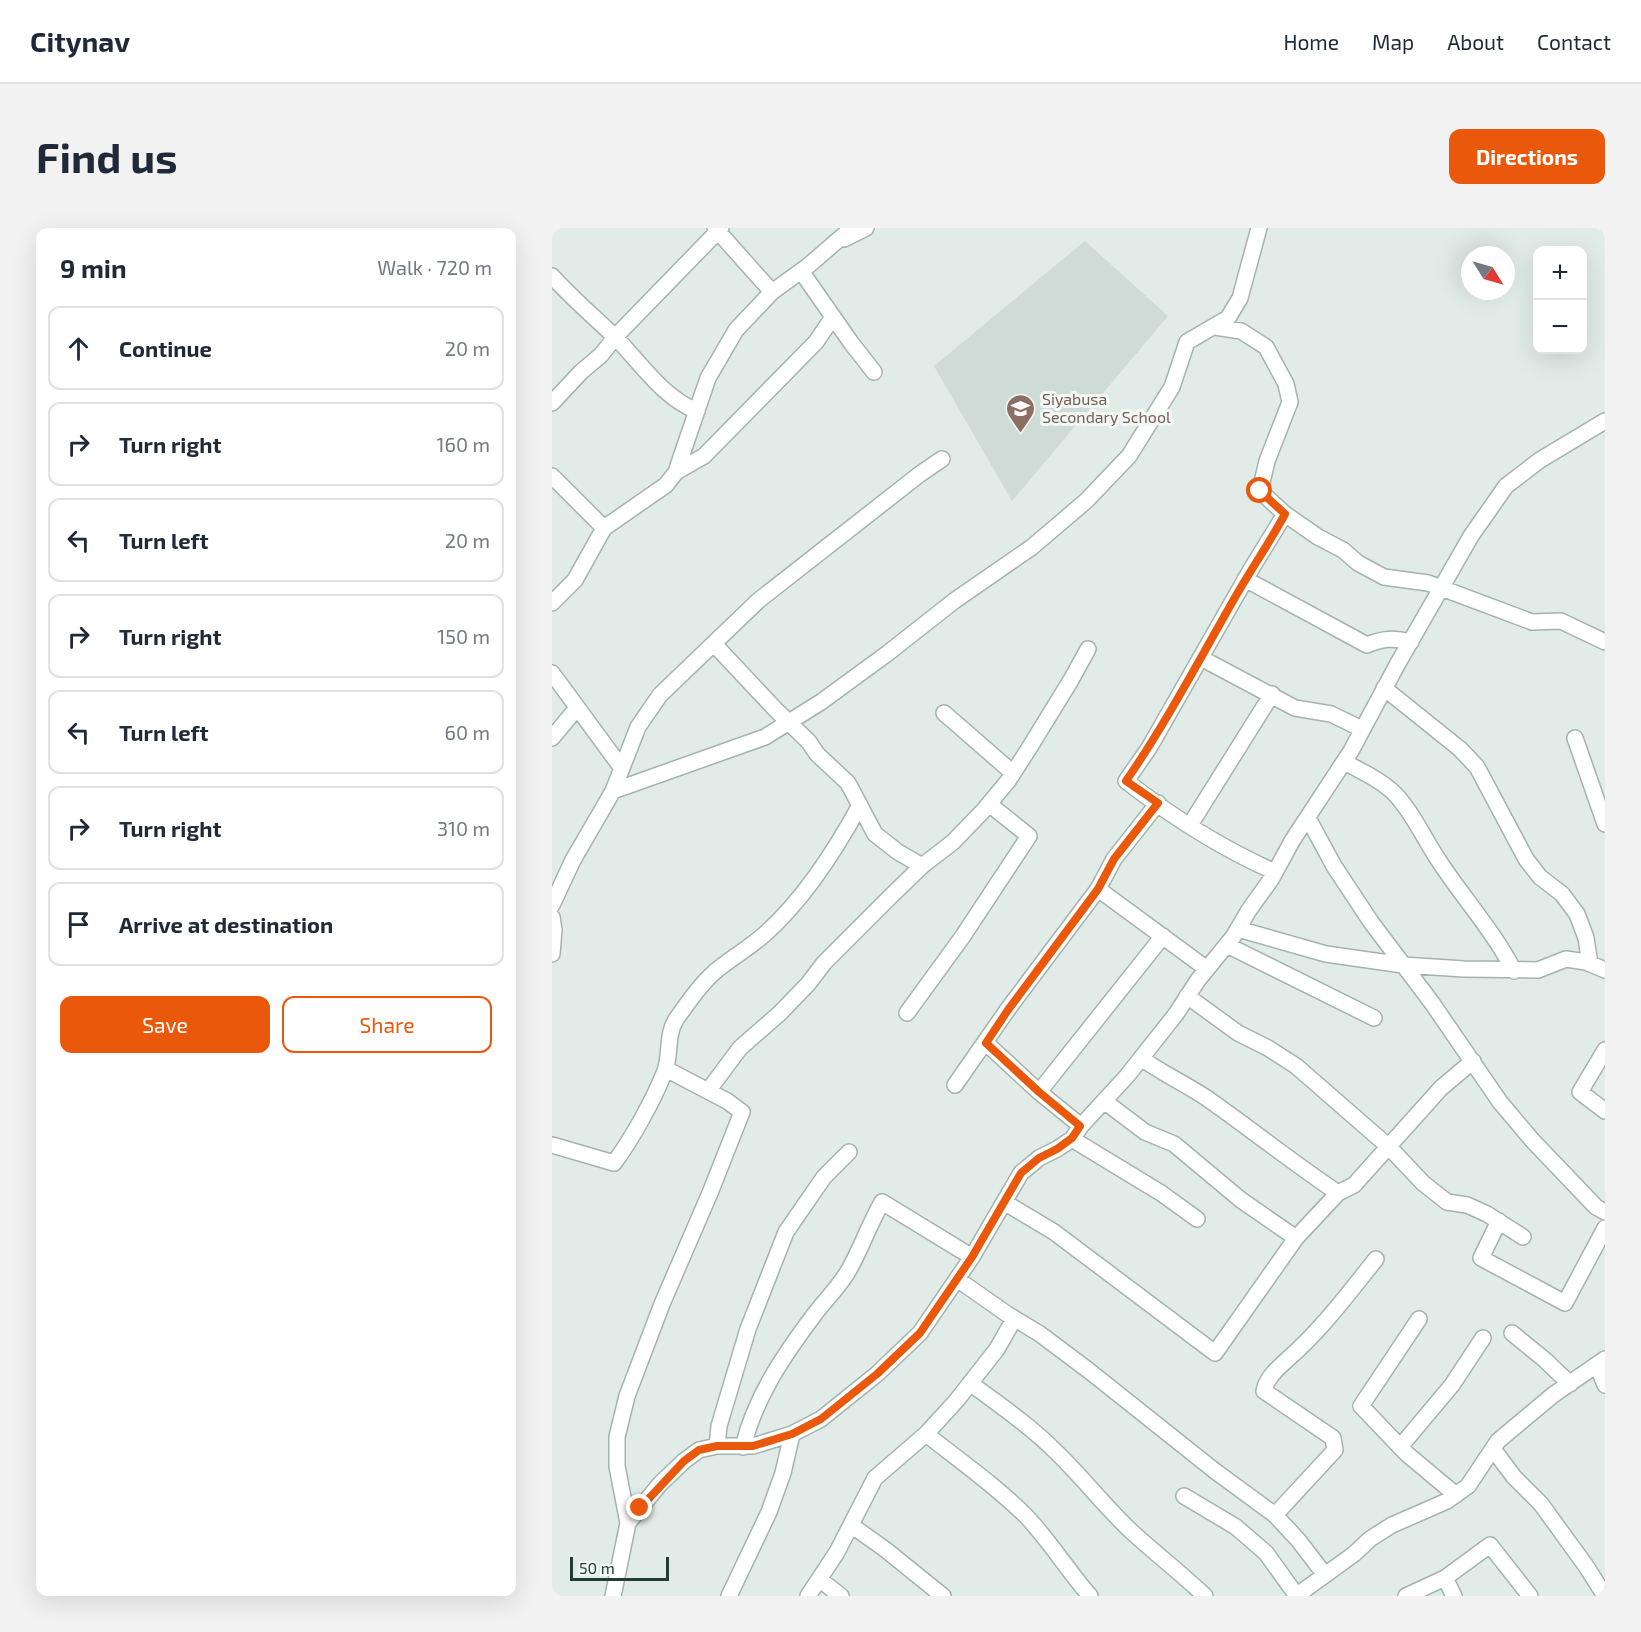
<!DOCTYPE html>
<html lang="en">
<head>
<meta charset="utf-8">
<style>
	:root { --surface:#fff; --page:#f2f2f3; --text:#1f2937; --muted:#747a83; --line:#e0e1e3; --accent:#ea580c }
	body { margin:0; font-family:"Exo 2",sans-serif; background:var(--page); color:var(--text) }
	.controls { position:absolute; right:18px; top:18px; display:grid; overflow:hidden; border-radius:12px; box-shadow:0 6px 24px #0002 }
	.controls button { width:54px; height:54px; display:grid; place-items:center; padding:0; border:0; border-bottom:2px solid var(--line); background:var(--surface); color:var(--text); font:30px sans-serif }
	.compass { position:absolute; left:909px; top:18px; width:54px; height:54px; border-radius:50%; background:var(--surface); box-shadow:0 6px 24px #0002; rotate:127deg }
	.scale { position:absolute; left:18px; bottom:15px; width:99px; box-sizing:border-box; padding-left:6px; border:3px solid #223c35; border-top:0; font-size:16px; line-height:21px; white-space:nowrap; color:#223c35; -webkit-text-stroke:4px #f2f8f5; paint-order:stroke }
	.stop { position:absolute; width:18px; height:18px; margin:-14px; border:4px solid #ea580c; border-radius:50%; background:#fff }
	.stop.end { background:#ea580c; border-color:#fff; box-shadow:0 2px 6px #0008 }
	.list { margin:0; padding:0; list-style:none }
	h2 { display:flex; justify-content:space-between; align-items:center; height:78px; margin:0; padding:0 24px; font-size:26px }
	h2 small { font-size:20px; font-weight:400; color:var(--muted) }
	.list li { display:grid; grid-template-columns:39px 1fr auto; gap:18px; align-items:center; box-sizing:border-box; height:84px; margin:0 12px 12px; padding:0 12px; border:2px solid var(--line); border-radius:12px }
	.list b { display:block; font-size:22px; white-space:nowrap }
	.list em { font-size:20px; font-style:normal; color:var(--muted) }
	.actions { display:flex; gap:12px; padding:18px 24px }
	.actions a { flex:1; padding:14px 0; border:2px solid var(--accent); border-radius:12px; text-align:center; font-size:21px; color:var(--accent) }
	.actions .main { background:var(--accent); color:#fff }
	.icon { flex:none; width:33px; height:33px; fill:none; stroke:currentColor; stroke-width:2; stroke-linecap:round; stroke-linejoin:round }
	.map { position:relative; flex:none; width:1053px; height:1368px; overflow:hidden; border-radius:12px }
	header { display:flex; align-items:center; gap:36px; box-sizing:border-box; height:84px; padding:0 30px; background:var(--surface); border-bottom:2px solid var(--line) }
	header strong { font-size:28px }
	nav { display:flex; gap:33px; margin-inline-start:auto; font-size:21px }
	.intro { display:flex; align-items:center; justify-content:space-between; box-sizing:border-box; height:144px; padding:0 36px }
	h1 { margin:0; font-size:42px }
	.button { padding:15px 27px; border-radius:12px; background:var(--accent); color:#fff; font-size:21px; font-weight:700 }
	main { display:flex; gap:36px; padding:0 36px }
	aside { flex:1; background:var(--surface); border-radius:12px; box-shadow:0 6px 24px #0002 }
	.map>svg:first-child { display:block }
	.built { fill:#cfdbd6 }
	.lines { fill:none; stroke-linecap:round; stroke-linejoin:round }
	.street-casing { stroke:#a4b3ae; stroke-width:18 }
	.street { stroke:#fff; stroke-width:15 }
	.route { stroke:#ea580c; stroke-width:8 }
	.labels { text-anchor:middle; stroke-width:6; stroke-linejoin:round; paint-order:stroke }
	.education-label { font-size:16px; fill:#785e54; stroke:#f2f8f5; text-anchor:start }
</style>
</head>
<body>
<header>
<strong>Citynav</strong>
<nav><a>Home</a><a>Map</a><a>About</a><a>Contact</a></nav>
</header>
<div class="intro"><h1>Find us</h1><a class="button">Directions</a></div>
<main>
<aside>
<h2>9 min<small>Walk · 720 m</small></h2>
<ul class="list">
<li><svg class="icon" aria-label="ahead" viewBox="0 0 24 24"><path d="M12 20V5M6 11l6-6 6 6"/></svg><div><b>Continue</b></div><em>20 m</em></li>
<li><svg class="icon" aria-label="right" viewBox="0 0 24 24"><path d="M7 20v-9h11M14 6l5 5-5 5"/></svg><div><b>Turn right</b></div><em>160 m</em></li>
<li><svg class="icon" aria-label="left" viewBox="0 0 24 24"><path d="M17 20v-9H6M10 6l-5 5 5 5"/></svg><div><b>Turn left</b></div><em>20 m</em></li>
<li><svg class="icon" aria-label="right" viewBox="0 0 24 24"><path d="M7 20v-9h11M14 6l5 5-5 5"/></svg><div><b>Turn right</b></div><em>150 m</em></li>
<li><svg class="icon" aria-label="left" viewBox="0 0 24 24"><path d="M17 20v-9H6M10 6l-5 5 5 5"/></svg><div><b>Turn left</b></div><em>60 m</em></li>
<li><svg class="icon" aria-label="right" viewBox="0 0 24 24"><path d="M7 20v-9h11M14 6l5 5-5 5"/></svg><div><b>Turn right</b></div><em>310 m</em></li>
<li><svg class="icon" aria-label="arrive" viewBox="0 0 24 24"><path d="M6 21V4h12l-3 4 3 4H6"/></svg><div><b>Arrive at destination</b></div></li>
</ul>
<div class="actions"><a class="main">Save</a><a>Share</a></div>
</aside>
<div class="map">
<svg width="1053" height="1368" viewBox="0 0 1053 1368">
	<rect width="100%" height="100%" fill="#e1ebe7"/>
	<path class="built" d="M533 13 616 88 460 273 382 138Z"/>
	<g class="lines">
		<defs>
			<path id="street" d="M163 0 220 64
				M292 11 314 0
				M249 43 300 116 322 144
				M0 48C20 70 42 89 63 109 88 134 111 170 145 183
				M663 99 689 103 714 119 734 156 738 174 715 233 708 263 733 286 766 309 791 322 806 335 832 349 876 355 980 394 1009 393 1053 414
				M0 175 29 144 49 127 65 107 169 0
				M124 244 152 228 264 114 281 89
				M0 248 52 300
				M693 351 815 417C831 410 842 410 859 414
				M0 375 23 352 52 300 114 257 124 244 156 150 184 102 220 64 256 38 300 0
				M162 416 223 481 257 514 265 526 296 555 323 606 346 624 370 638
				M649 430 743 480 779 486 810 501
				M0 445 69 539
				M832 460 908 521 925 539 974 631 988 649 1010 666 1025 686 1034 710 1038 736
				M392 485 461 545
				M0 510 25 480
				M1023 510 1053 596
				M792 534C809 543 829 552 843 566 862 586 873 613 889 636 913 672 942 704 962 743
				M61 563 213 509 269 474 336 425 402 373 480 319 534 273 577 228 620 159 635 114 676 90 688 70 707 0
				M756 590 782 638 819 694 880 775 948 874 980 912 1044 979 1053 984
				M638 597 720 466
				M723 644C671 621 619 588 574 553L597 520 701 338 733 286
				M546 661 655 741
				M0 677 21 632 61 563 86 499 108 467 207 372 368 246 390 231
				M0 689 2 702 0 726
				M686 701 774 726 851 737 912 741 986 742 1014 731 1034 734 1053 742
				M675 717 822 790
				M635 768 686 805 716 820 744 838 837 919 871 955 895 974 915 977 935 986 971 1009
				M355 785 411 708 477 608 437 576
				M434 815 487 864 529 898
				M1053 822 1028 864 1053 883
				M589 830C611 846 634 856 656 871 700 902 741 935 786 965
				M403 857 456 781 546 661 562 631 606 575
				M156 863 188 820 228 785 256 756 272 735 340 667 370 638 401 614 431 583 456 553 476 522 519 452 536 421
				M487 864 611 708
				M552 873 593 904 622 916 689 972 744 1010
				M520 911 609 965 645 991
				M0 917 62 935C80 911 102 871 113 843 119 826 114 805 125 790 138 772 152 751 170 738 184 727 200 718 214 705 253 670 283 623 308 577
				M452 974 502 1004 663 1125 744 1010 786 965 802 957 889 860 921 833
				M947 993 929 1030 1013 1075 1053 1000
				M405 1051 455 1086 488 1106 536 1142 663 1243 723 1287 747 1313 773 1347
				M867 1091 809 1178 855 1226 904 1267
				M960 1105 993 1132 1018 1156
				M1045 1137 1053 1157
				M418 1155C446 1176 476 1196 501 1221 529 1247 552 1278 580 1304 604 1326 630 1346 653 1368
				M374 1206C407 1232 444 1258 474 1288 497 1312 516 1343 538 1368
				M165 1218 167 1198 196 1101 234 1004 272 949 297 924
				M191 1219C203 1169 232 1127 262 1087 274 1071 289 1057 298 1040 310 1018 318 995 330 974L420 1029
				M848 1219 900 1157 931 1110
				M941 1221 962 1249 989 1276 1034 1338 1053 1368
				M632 1268 684 1299 714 1325 745 1368
				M723 1287 783 1222 781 1210 712 1163C714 1150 727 1139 737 1130 770 1101 796 1066 824 1031
				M76 1295 65 1238V1209L75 1168 110 1076 158 965 190 884 175 873 114 841
				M299 1297 334 1322 391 1368
				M893 1350 902 1368
				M267 1351 289 1368
				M61 1368 76 1295 108 1256 132 1233 147 1222 165 1218H201L240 1206 269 1191 325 1146 368 1105 420 1029 469 945 487 930 505 921 520 911 529 898 575 848 624 786 646 752 681 709 697 682 720 650 740 613 799 523 845 437 919 308 954 258 988 232 1053 193
				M177 1368 217 1284 231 1245 240 1206
				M256 1368 285 1324 323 1250 374 1206 405 1172 445 1121 462 1091
				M744 1368 802 1326 818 1311 840 1297 895 1273 916 1258 946 1213 1001 1167 1053 1131
				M854 1368 893 1350 938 1317 978 1368"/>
		</defs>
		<use href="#street" class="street-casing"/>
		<use href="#street" class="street"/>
	</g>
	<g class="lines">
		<path class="route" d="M88 1280 132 1233 147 1222 165 1218H201L240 1206 269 1191 325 1146 368 1105 420 1029 469 945 487 930 505 921 520 910 528 898 487 864 434 815 456 782 546 661 562 631 606 575 574 553C614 495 646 434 681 373 697 344 717 316 733 286L708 263"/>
	</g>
	<defs>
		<symbol id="school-pin" viewBox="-11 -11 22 30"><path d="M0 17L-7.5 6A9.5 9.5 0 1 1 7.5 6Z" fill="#8d6e63" stroke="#f2f8f5"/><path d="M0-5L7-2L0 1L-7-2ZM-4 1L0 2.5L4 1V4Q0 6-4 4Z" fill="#fff"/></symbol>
	</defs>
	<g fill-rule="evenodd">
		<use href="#school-pin" x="452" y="164" width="33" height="45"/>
	</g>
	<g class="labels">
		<g class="education-label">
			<text x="490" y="177">Siyabusa<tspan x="490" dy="18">Secondary School</tspan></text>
		</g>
	</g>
</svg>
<div class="controls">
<button>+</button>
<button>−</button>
</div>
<svg class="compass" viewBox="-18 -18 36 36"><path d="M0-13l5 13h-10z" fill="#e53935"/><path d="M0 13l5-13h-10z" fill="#747a83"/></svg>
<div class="scale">50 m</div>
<div class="stop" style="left:708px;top:263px"></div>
<div class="stop end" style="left:88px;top:1280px"></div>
</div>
</main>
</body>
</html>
